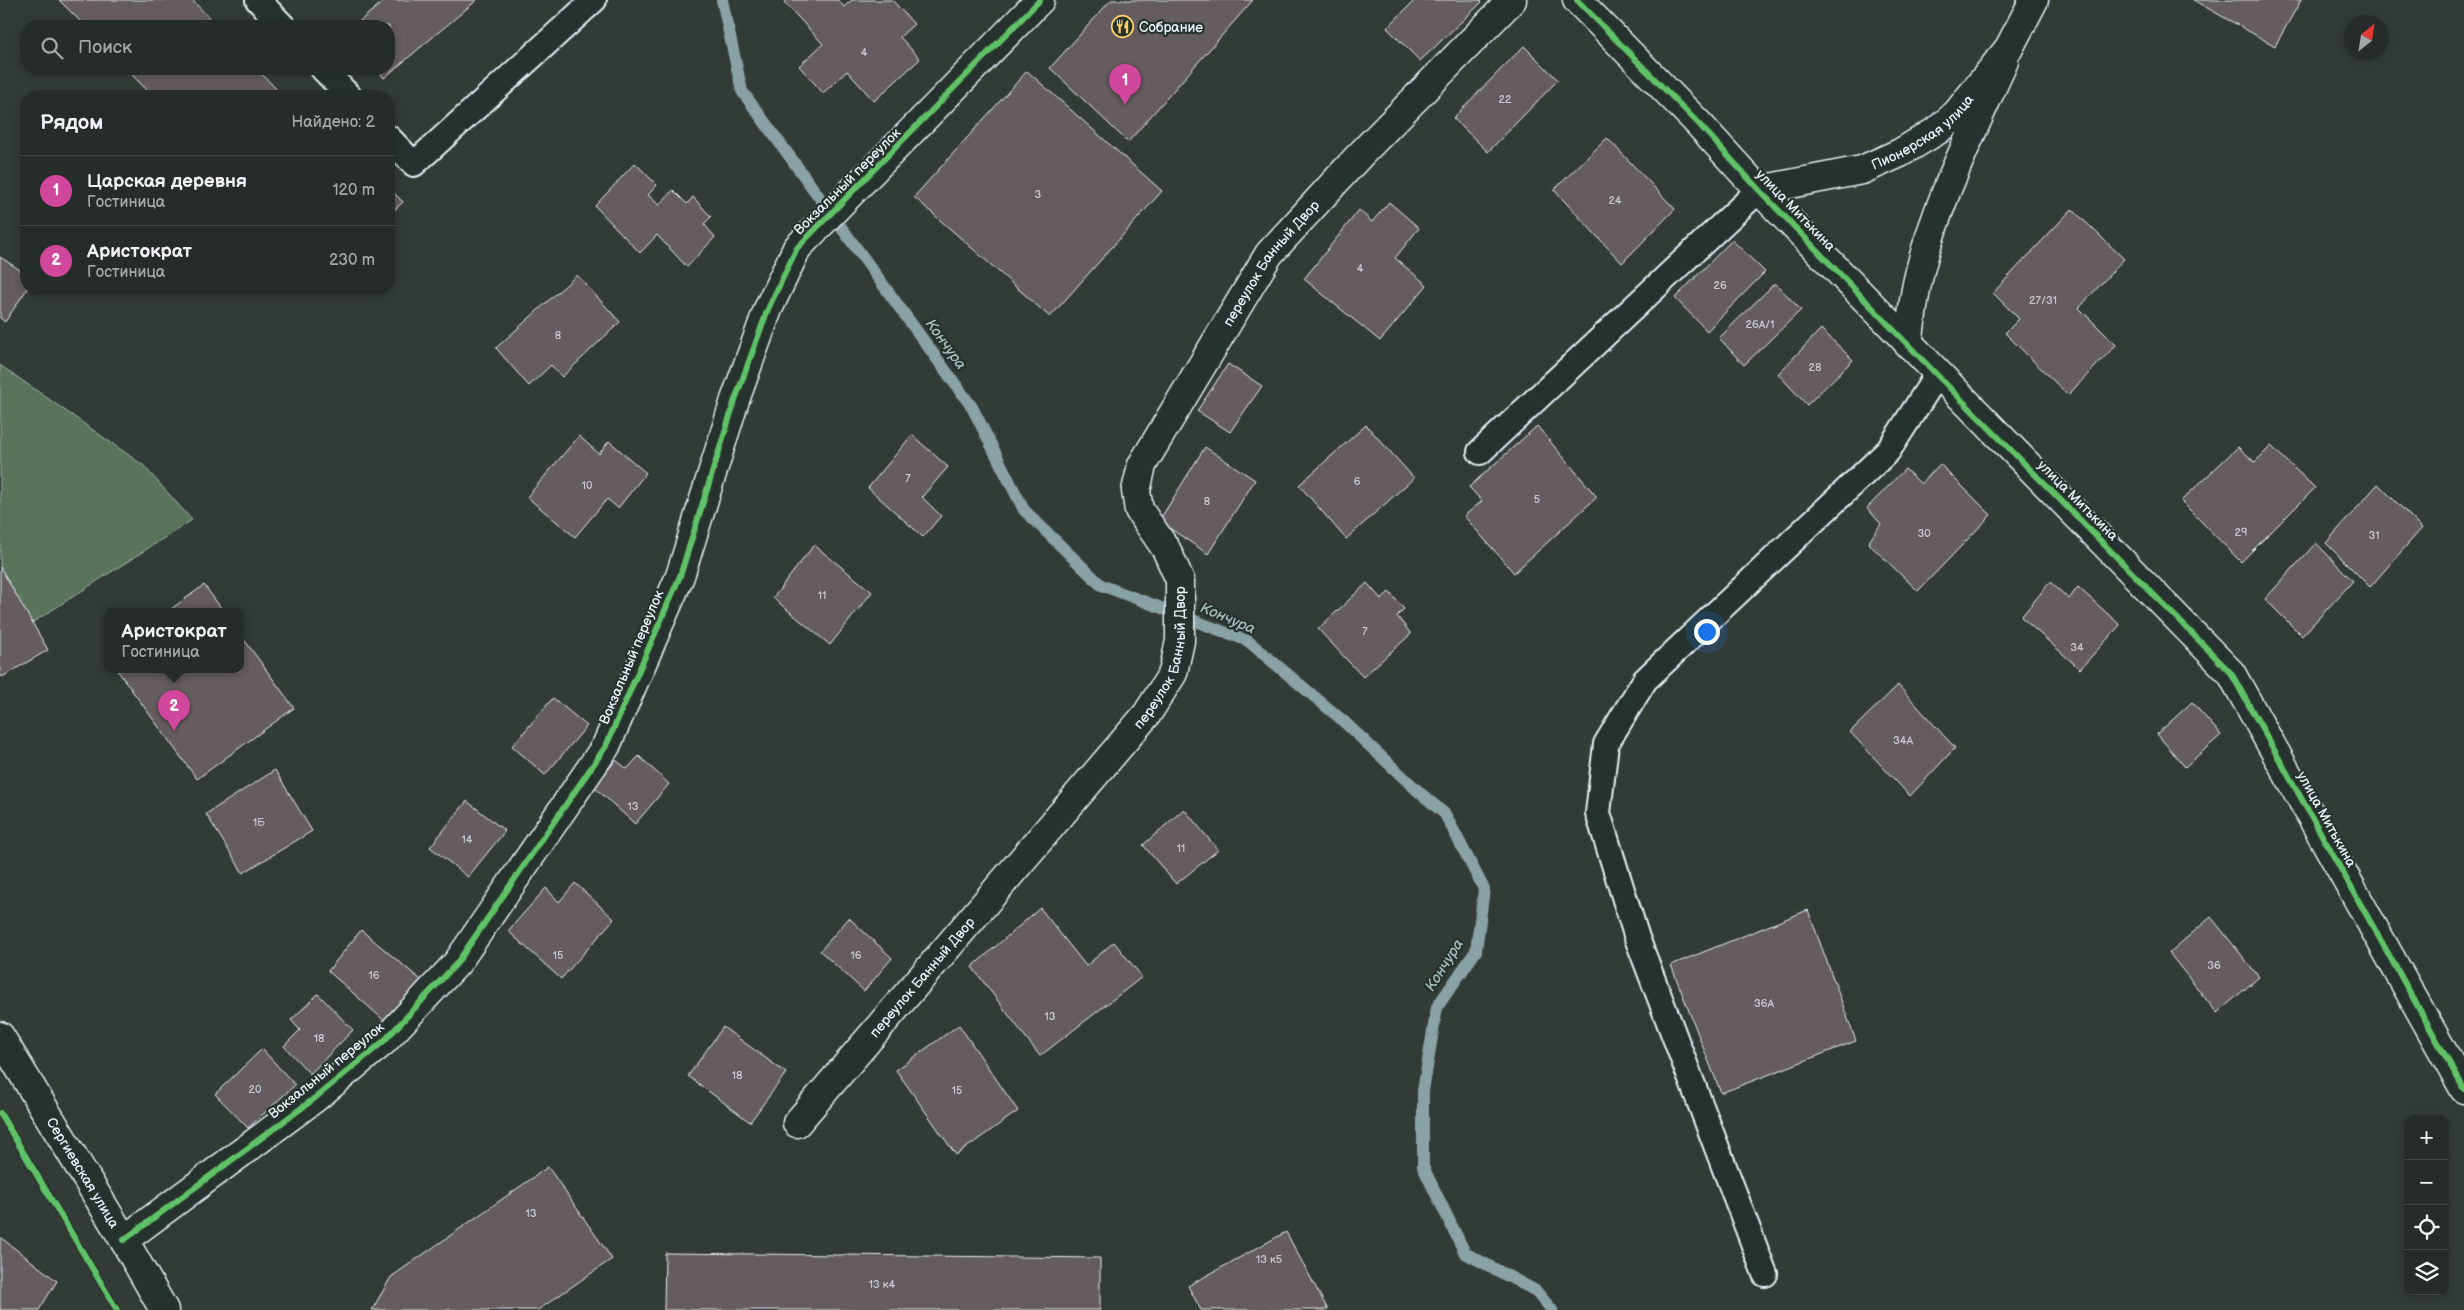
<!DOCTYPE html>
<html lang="ru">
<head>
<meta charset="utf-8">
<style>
	:root { --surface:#262c29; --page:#2e3431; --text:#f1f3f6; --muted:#a4a7a8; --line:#424846; --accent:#ffd166 }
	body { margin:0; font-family:"Balsamiq Sans",sans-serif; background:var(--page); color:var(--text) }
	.controls { position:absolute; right:15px; bottom:15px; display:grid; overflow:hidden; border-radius:10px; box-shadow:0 2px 8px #0003 }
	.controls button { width:45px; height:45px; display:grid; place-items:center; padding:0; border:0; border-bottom:1px solid var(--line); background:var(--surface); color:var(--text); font:25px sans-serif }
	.compass { position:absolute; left:2344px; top:15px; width:45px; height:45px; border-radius:50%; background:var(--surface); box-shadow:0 2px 8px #0003; rotate:30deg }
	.you { position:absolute; left:1706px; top:631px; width:18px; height:18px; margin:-12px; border:4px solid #fff; border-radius:50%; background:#1a73e8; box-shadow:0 0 0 8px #1a73e833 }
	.badge { display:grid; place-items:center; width:32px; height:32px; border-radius:50%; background:var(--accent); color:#fff; font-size:16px; font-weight:700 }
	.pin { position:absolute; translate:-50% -41px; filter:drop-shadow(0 1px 2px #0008) }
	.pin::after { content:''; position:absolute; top:26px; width:18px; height:15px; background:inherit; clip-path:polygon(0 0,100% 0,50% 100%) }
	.popup { position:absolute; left:104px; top:608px; width:140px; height:65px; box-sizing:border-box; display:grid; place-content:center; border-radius:10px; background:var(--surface); filter:drop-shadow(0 1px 4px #0005); font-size:16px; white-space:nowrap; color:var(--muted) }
	.popup b { font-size:19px; color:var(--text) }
	.popup::after { content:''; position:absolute; left:50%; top:100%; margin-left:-10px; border:10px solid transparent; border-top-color:var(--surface) }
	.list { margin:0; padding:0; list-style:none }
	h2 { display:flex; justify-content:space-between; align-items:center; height:65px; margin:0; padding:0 20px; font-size:21px }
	h2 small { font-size:16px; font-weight:400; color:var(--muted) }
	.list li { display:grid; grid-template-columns:32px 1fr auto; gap:15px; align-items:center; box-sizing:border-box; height:70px; padding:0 20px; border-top:1px solid var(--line) }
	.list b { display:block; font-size:19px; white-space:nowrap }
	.list p { margin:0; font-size:16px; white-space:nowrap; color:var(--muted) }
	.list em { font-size:16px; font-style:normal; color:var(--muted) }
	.icon { flex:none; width:28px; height:28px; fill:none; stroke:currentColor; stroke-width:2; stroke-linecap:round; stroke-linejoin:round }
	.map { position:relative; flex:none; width:2464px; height:1310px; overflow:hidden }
	.search { position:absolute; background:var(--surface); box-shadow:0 2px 8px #0003; left:20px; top:20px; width:375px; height:55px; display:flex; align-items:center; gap:12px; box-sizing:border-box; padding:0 18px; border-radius:20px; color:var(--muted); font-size:19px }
	.panel { position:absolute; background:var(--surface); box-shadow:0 2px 8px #0003; left:20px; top:90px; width:375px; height:205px; border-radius:20px }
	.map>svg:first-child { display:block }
	.green { fill:#58745b; stroke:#a0b2aa }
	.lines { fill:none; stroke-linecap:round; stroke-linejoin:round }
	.stream { stroke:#89a2a5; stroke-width:12 }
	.building { fill:#655b5e; stroke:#e8f1f8 }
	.lane-casing { stroke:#e8f1f8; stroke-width:28 }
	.street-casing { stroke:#e8f1f8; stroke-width:31 }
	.secondary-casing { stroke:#e8f1f8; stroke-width:31 }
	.lane { stroke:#26332d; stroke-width:24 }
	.street { stroke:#26332d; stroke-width:28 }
	.secondary { stroke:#26332d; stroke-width:28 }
	.cycleway-casing { stroke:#26332d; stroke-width:9 }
	.cycleway { stroke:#61c268; stroke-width:6 }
	.labels { text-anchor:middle; stroke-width:4.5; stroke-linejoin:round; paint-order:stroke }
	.number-label { font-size:11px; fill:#c7ccd2 }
	.poi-label { font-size:14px; fill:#e8f1f8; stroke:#26332d; text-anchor:start }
	.street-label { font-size:14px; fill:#e8f1f8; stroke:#26332d }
	.water-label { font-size:15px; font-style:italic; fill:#a8bdc0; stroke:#26332d }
</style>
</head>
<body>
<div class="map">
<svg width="2464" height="1310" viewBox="0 0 2464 1310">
	<rect width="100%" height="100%" fill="#333b37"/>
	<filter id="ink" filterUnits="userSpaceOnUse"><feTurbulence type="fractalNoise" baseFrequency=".02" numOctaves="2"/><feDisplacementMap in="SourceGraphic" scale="10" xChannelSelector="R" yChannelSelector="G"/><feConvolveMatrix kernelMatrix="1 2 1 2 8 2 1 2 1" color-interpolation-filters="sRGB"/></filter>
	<g filter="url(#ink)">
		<path class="green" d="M0 365 143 465 192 520 32 623 0 567Z"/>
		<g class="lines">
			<path class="stream" d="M722 0 742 91 972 407 1024 510 1101 585 1248 641 1341 719 1418 791 1445 814 1484 889 1476 951 1437 1007 1423 1091V1167L1465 1253 1536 1291 1552 1310"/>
		</g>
		<path class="building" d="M59 0H192L217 26H85Z
			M385 0H477L384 78 377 69H389V26H354Z
			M787 0H838L844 7 852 0H892L914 24 900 37 920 59 874 101 847 71 823 93 799 66 823 44 784 2Z
			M1111 0H1253L1128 142 1050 68Z
			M1415 0H1480L1482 2 1420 61 1387 28Z
			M2193 0H2301L2275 46Z
			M1524 46 1558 80 1488 152 1453 118Z
			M126 69H257L283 96H153Z
			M1027 71 1162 191 1050 317 914 197Z
			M1607 138 1675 209 1622 263 1554 190Z
			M635 163 657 185 648 195 659 205 673 190 687 204 693 197 711 217 704 224 715 237 687 267 657 235 640 253 595 206Z
			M389 188 403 202 389 215Z
			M1389 202 1419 228 1395 258 1427 285 1380 341 1304 279 1359 210 1372 222Z
			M2072 209 2124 259 2079 308 2116 345 2068 395 2005 333 2019 319 1993 293Z
			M1732 240 1765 272 1707 331 1675 298Z
			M0 257 26 274 27 289 5 322 0 318Z
			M577 275 620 322 562 377 551 365 529 386 496 348Z
			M1775 283 1801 310 1744 365 1719 338Z
			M1821 329 1853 360 1807 405 1778 374Z
			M1228 364 1262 386 1230 432 1197 411Z
			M1366 425 1414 478 1346 539 1299 485Z
			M1537 426 1597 497 1514 573 1464 516 1482 501 1469 487Z
			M912 435 948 467 922 497 941 516 923 537 868 488Z
			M579 436 599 454 609 441 646 473 618 508 607 499 575 537 527 497Z
			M2271 446 2315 488 2241 562 2181 501 2238 447 2255 462Z
			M1205 447 1255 480 1208 554 1159 521Z
			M1940 464 1991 515 1918 591 1868 543 1881 524 1867 508 1905 469 1921 484Z
			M2378 484 2422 528 2370 587 2326 543Z
			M2316 543 2353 581 2302 636 2265 599Z
			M814 545 872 592 830 645 773 598Z
			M0 567 48 650 2 677 0 673Z
			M2050 582 2069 599 2078 587 2120 625 2080 669 2021 617Z
			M1367 583 1381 599 1389 592 1404 609 1397 616 1411 634 1363 677 1318 629Z
			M204 585 224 612H167Z
			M240 634 294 708 197 779 117 670H240Z
			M1898 685 1955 748 1910 796 1850 732Z
			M553 698 587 726 545 775 512 746Z
			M2192 702 2221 735 2185 767 2157 734Z
			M639 756 669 784 635 824 594 787 616 760 627 769Z
			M275 770 312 831 243 873 206 814Z
			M467 801 505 831 468 877 430 847Z
			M1184 809 1218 850 1176 884 1143 845Z
			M575 883 614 919 561 979 508 931 546 888 559 902Z
			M1040 908 1086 966 1114 942 1142 977 1040 1056 972 967Z
			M1808 910 1856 1041 1721 1093 1671 965Z
			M2211 917 2259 977 2217 1013 2169 953Z
			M849 918 892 958 864 991 820 951Z
			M361 930 421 980 386 1022 328 971Z
			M318 994 353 1030 310 1074 284 1046 300 1030 291 1020Z
			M959 1025 1018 1111 956 1155 896 1070Z
			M723 1027 786 1073 750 1122 688 1076Z
			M262 1049 295 1085 248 1128 215 1094Z
			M548 1167 612 1259 538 1310H372L391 1277Z
			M1286 1232 1328 1310H1201L1188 1286Z
			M0 1237 57 1281 39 1310H0Z
			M665 1253 1100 1258V1310H664Z"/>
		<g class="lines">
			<defs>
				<path id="lane" d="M258 0 283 26
					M323 69 349 96
					M389 138 414 164 594 0
					M1480 452 1759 190
					M1765 1274 1637 938 1598 813 1606 744 1645 680 1888 451 1937 375"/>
				<g id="street">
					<path d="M1759 190 2231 673 2464 1089"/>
					<path d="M1908 344C1911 324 1913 303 1917 284 1932 211 1974 129 2004 61"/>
					<path id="s1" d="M0 1036 124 1240 164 1310"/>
					<path id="s2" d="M797 1123 1147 714 1173 673 1180 641V580L1166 549 1139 510 1136 491 1142 465 1269 254 1359 156 1512 0"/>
					<path d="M124 1240 315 1098 384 1041 457 963 606 746 680 576 735 400 768 309 797 248 1040 0"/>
				</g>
				<g id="secondary">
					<path id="s3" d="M1577 0 1698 123 1759 190 1862 170 1900 153 1938 130 1957 113 2009 48 2034 0"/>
				</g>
			</defs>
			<use href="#lane" class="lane-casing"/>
			<use href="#street" class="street-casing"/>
			<use href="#secondary" class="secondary-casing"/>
			<use href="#lane" class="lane"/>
			<use href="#street" class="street"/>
			<use href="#secondary" class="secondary"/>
			<defs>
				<path id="cycleway" d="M1577 0 1698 123 1759 190 1937 375 2231 673 2464 1089
					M0 1113 117 1310
					M124 1240 315 1098 384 1041 457 963 606 746 680 576 735 400 768 309 797 248 1040 0"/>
			</defs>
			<use href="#cycleway" class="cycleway-casing"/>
			<use href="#cycleway" class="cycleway"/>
		</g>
	</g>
	<defs>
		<symbol id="restaurant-ring" viewBox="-11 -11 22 22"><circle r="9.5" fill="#26332d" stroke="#ffd166" stroke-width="1.5"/><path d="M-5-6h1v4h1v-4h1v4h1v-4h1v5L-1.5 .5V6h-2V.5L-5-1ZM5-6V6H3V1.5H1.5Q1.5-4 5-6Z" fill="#ffd166"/></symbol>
	</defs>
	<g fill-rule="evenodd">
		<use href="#restaurant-ring" x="1110" y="14" width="25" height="25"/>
	</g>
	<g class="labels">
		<g class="number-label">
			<text x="864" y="56">4</text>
			<text x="1505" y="103">22</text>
			<text x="1038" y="198">3</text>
			<text x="1615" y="204">24</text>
			<text x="1360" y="272">4</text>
			<text x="1720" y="289">26</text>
			<text x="2043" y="304">27/31</text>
			<text x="1760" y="328">26А/1</text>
			<text x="558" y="339">8</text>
			<text x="1815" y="371">28</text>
			<text x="908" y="482">7</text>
			<text x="1357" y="485">6</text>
			<text x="587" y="489">10</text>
			<text x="1537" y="503">5</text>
			<text x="1207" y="505">8</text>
			<text x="2241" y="536">29</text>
			<text x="1924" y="537">30</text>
			<text x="2374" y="539">31</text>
			<text x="822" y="599">11</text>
			<text x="1365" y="635">7</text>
			<text x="2077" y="651">34</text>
			<text x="1903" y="744">34А</text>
			<text x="633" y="810">13</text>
			<text x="259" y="826">1Б</text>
			<text x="467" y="843">14</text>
			<text x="1181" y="852">11</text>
			<text x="558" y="959">15</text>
			<text x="856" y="959">16</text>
			<text x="2214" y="969">36</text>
			<text x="374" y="979">16</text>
			<text x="1764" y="1007">36А</text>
			<text x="1050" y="1020">13</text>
			<text x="319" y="1042">18</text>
			<text x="737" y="1079">18</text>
			<text x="255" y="1093">20</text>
			<text x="957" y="1094">15</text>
			<text x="531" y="1217">13</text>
			<text x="1269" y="1263">13 к5</text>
			<text x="882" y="1288">13 к4</text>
		</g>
		<g class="poi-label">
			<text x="1139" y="32">Собрание</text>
		</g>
		<g class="street-label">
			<text dy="5" stroke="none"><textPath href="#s3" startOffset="440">Пионерская улица</textPath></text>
			<text transform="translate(847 181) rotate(-45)" y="5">Вокзальный переулок</text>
			<text transform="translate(1796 210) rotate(46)" y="5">улица Митькина</text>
			<text dy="5" stroke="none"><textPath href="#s2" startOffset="1048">переулок Банный Двор</textPath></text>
			<text transform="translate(2078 500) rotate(45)" y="5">улица Митькина</text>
			<text dy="5" stroke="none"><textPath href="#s2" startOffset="598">переулок Банный Двор</textPath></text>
			<text transform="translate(631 657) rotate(-67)" y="5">Вокзальный переулок</text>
			<text transform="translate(2327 819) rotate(61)" y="5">улица Митькина</text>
			<text dy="5" stroke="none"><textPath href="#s2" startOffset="192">переулок Банный Двор</textPath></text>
			<text transform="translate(326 1070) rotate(-39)" y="5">Вокзальный переулок</text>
			<text dy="5" stroke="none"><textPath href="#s1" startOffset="160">Сергиевская улица</textPath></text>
		</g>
		<g class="water-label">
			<text transform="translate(946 344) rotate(54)" y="5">Кончура</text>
			<text transform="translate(1228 618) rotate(23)" y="5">Кончура</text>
			<text transform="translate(1444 965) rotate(-58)" y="5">Кончура</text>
		</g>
	</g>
</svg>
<div class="controls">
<button>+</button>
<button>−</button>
<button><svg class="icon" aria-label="locate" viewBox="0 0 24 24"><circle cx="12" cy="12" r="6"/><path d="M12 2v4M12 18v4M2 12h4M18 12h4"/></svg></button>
<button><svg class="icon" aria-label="layers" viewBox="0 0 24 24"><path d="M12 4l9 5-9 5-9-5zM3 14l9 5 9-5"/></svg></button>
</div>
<svg class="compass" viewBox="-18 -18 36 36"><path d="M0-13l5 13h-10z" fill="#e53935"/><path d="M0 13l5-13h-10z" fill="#a4a7a8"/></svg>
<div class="you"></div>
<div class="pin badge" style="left:1125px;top:105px;background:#d1479c">1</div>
<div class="pin badge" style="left:174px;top:731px;background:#d1479c">2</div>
<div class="popup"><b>Аристoкрат</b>Гостиница</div>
<div class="search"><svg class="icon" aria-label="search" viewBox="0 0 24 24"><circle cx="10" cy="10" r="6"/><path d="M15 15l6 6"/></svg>Поиск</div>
<section class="panel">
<h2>Рядом<small>Найдено: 2</small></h2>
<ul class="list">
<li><span class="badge" style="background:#d1479c">1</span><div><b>Царская деревня</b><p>Гостиница</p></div><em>120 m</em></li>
<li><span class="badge" style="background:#d1479c">2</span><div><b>Аристoкрат</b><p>Гостиница</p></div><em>230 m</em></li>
</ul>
</section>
</div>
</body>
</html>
